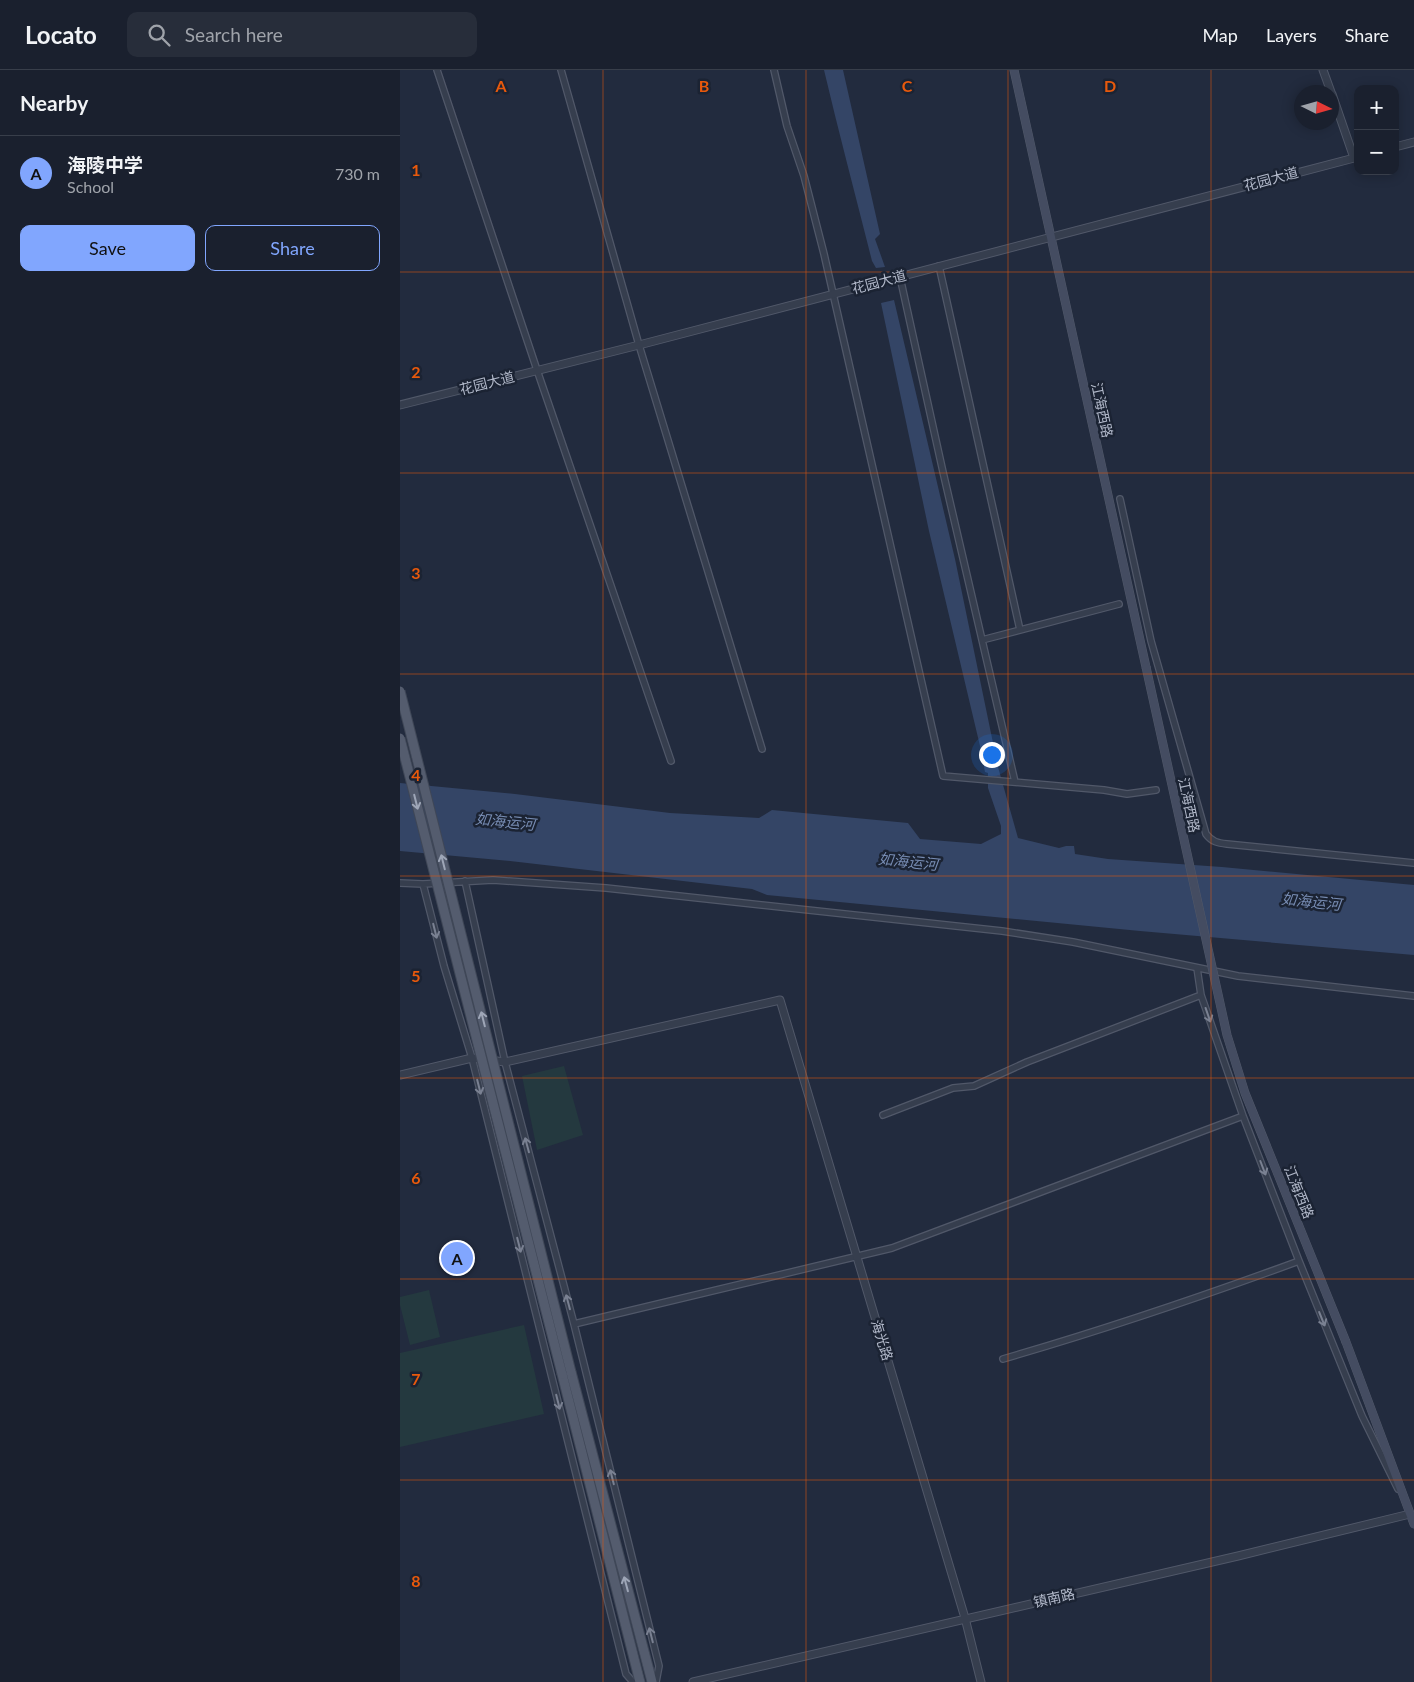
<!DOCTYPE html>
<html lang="en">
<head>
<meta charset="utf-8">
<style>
	:root { --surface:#1a202e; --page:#272d3a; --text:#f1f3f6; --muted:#9fa3aa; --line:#383e4a; --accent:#81a6fe }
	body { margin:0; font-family:Lato,"Noto Sans SC",sans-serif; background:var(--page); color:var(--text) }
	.controls { position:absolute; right:15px; top:15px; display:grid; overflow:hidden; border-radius:10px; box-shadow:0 2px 12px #0003 }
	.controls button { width:45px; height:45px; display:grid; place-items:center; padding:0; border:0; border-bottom:1px solid var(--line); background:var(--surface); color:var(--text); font:25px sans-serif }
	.compass { position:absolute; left:894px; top:15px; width:45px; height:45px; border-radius:50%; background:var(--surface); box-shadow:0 2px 12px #0003; rotate:95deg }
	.you { position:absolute; left:591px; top:684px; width:18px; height:18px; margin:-12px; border:4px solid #fff; border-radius:50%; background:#1a73e8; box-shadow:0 0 0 8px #1a73e833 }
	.badge { display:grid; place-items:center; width:32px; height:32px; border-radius:50%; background:var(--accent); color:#111; font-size:16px; font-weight:700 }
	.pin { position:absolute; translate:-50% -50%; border:2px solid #fff; box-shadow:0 1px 5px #0006 }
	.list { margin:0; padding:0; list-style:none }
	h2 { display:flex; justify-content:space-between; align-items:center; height:65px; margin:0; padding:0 20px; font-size:21px }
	h2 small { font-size:16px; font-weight:400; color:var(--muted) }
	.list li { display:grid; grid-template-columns:32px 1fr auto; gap:15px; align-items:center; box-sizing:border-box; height:75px; padding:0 20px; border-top:1px solid var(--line) }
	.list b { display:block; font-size:19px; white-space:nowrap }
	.list p { margin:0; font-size:16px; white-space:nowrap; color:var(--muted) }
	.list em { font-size:16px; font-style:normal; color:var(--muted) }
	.actions { display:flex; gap:10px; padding:15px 20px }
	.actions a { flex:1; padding:11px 0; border:1px solid var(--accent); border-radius:10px; text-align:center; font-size:18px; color:var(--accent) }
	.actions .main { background:var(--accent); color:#111 }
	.icon { flex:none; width:28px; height:28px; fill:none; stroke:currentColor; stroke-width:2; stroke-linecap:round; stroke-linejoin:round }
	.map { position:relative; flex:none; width:1014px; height:1612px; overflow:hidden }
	header { display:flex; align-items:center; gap:30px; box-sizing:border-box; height:70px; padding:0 25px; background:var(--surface); border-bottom:1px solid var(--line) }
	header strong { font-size:24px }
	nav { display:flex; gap:28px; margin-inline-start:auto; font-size:18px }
	.search { width:350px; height:45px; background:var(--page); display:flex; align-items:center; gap:12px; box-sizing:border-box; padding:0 18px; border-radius:10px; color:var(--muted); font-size:19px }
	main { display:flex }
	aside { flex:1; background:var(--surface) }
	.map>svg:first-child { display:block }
	.green { fill:#24393f }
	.water { fill:#344566 }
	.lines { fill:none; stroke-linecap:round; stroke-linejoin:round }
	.minor-casing { stroke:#515869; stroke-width:8 }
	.tertiary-casing { stroke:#515869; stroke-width:9 }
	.secondary-casing { stroke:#515869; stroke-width:9 }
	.primary-casing { stroke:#3f4757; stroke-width:11 }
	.minor { stroke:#363e4e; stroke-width:5.5 }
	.tertiary { stroke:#363e4e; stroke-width:7 }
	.secondary { stroke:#444c61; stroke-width:8 }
	.primary { stroke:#545c6e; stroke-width:9 }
	.secondary-bridge-casing { stroke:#515869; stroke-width:9; stroke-linecap:butt }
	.primary-bridge-casing { stroke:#3f4757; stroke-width:11; stroke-linecap:butt }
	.secondary-bridge { stroke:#444c61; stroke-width:8 }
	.primary-bridge { stroke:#545c6e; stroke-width:9 }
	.oneway { stroke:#9ea6b7 }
	.oneway2 { stroke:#7a8192 }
	.grid { fill:none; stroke:#e8590c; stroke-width:1; stroke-opacity:0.55 }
	.labels { text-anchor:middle; stroke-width:5; stroke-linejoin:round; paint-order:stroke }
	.street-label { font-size:14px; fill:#b1b8c9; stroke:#1b2333 }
	.water-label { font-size:15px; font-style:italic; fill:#778cb3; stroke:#1b2333 }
	.grid-label { font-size:16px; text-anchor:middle; font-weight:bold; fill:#e8590c; stroke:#1b2333; stroke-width:5; stroke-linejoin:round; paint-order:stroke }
</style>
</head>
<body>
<header>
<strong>Locato</strong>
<div class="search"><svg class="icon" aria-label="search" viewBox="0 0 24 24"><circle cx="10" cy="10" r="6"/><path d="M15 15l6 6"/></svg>Search here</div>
<nav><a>Map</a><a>Layers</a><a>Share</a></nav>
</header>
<main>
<aside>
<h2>Nearby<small></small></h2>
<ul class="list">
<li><span class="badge">A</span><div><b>海陵中学</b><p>School</p></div><em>730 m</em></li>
</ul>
<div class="actions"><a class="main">Save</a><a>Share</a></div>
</aside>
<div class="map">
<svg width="1014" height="1612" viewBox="0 0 1014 1612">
	<rect width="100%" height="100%" fill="#222b3e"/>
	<path class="green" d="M164 996 183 1065 137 1080 122 1006Z
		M29 1220 40 1267 10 1275 0 1235V1227Z
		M124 1255 144 1344 0 1377V1283Z"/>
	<path class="water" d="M424 0H443L480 164 475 169 485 197 476 198 472 191C456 127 439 64 424 0Z
		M494 230 555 489 598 697 618 768 659 778 666 776H674L675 784 708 789 822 797 1014 815V885L740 861 367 825 352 819 110 791 0 781V713L115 724 270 743 359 748 372 740 508 753 520 769 581 774 601 764V756L588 718V703L585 702 580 676 529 461 481 233Z"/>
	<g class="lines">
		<defs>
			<path id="minor" d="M37 0 137 300 271 691
				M161 0 239 275 362 679
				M374 0 387 56 404 106 424 184 543 706 704 720 727 724 756 720
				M539 196 620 560
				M500 207 543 402 615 712
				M720 429 751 571 806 764C812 772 818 773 827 774L1014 793
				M582 570 719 534
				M65 811 105 992 174 1254 259 1596 256 1612
				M0 813 23 814 93 810 206 818 602 861 673 872 838 906 1014 926
				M23 814 44 896 72 988 226 1604 233 1612
				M797 898 801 925 843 1046 899 1191 962 1346 998 1419
				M483 1045 553 1018 574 1016 627 992 801 925
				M174 1254 492 1178 843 1046
				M603 1289C703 1260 801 1227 899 1191"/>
			<path id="tertiary" d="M923 0 931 22
				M932 24 954 88
				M995 77 1014 72
				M0 335 239 275 958 87
				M0 1005 72 988 105 992 380 930 565 1548 581 1612
				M293 1612 838 1486 1010 1444"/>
			<path id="secondary" d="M614 0 746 597
				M946 1272 1014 1454"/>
			<path id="primary" d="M171 1302 252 1612
				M162 1304 240 1612"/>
		</defs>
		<use href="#minor" class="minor-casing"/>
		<use href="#tertiary" class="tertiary-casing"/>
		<use href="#secondary" class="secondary-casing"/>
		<use href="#primary" class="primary-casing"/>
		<use href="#minor" class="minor"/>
		<use href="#tertiary" class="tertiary"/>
		<use href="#secondary" class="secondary"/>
		<use href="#primary" class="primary"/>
		<defs>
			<path id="secondary-bridge" d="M746 597 827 965 845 1023 946 1272"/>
			<path id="primary-bridge" d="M0 621 171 1302
				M0 668 162 1304"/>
		</defs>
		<use href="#secondary-bridge" class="secondary-bridge-casing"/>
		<use href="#primary-bridge" class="primary-bridge-casing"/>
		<use href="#secondary-bridge" class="secondary-bridge"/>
		<use href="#primary-bridge" class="primary-bridge"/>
	</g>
	<defs><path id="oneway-shaft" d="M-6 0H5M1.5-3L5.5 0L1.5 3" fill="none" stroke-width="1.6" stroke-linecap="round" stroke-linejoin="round" transform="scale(1.25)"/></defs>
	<g class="oneway">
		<use href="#oneway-shaft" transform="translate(16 732) rotate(76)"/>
		<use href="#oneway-shaft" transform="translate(43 792) rotate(-104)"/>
		<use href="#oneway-shaft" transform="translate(83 949) rotate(-104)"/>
		<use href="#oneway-shaft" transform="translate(226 1514) rotate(-105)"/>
	</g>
	<g class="oneway2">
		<use href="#oneway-shaft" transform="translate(35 861) rotate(76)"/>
		<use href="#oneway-shaft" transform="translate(808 945) rotate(71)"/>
		<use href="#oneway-shaft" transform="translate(79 1017) rotate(76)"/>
		<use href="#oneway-shaft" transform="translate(127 1075) rotate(-105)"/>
		<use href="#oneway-shaft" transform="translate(863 1098) rotate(69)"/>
		<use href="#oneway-shaft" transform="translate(119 1175) rotate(76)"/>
		<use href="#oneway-shaft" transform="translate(168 1232) rotate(-105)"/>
		<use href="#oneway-shaft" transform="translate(922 1249) rotate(68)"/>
		<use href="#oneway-shaft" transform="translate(158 1332) rotate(76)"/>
		<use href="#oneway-shaft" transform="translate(212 1407) rotate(-104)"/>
		<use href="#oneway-shaft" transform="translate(251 1565) rotate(-104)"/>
	</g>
	<path class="grid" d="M203 0V1612M406 0V1612M608 0V1612M811 0V1612M0 202H1014M0 403H1014M0 604H1014M0 806H1014M0 1008H1014M0 1209H1014M0 1410H1014"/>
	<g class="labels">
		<g class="street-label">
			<text transform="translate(871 109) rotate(-15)" y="5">花园大道</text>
			<text transform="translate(479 212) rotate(-15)" y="5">花园大道</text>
			<text transform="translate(87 313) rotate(-14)" y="5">花园大道</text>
			<text transform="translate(702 340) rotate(78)" y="5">江海西路</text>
			<text transform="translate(789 735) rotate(78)" y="5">江海西路</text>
			<text transform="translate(899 1122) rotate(68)" y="5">江海西路</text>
			<text transform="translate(482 1270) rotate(73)" y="5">海光路</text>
			<text transform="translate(654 1528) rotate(-13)" y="5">镇南路</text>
		</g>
		<g class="water-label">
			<text transform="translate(105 752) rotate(6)" y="5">如海运河</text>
			<text transform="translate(508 792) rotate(6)" y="5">如海运河</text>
			<text transform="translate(911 832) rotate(6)" y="5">如海运河</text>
		</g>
	</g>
	<g class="grid-label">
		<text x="101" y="22">A</text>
		<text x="304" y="22">B</text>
		<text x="507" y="22">C</text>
		<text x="710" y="22">D</text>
		<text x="16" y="106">1</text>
		<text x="16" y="308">2</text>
		<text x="16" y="509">3</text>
		<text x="16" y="711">4</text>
		<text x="16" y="912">5</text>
		<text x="16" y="1114">6</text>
		<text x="16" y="1315">7</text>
		<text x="16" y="1517">8</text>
	</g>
</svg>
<div class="controls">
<button>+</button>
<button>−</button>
</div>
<svg class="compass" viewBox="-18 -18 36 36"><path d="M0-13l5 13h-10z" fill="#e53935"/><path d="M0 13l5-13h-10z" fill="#9fa3aa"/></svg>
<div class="you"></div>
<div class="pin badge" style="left:57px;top:1188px">A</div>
</div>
</main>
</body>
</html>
